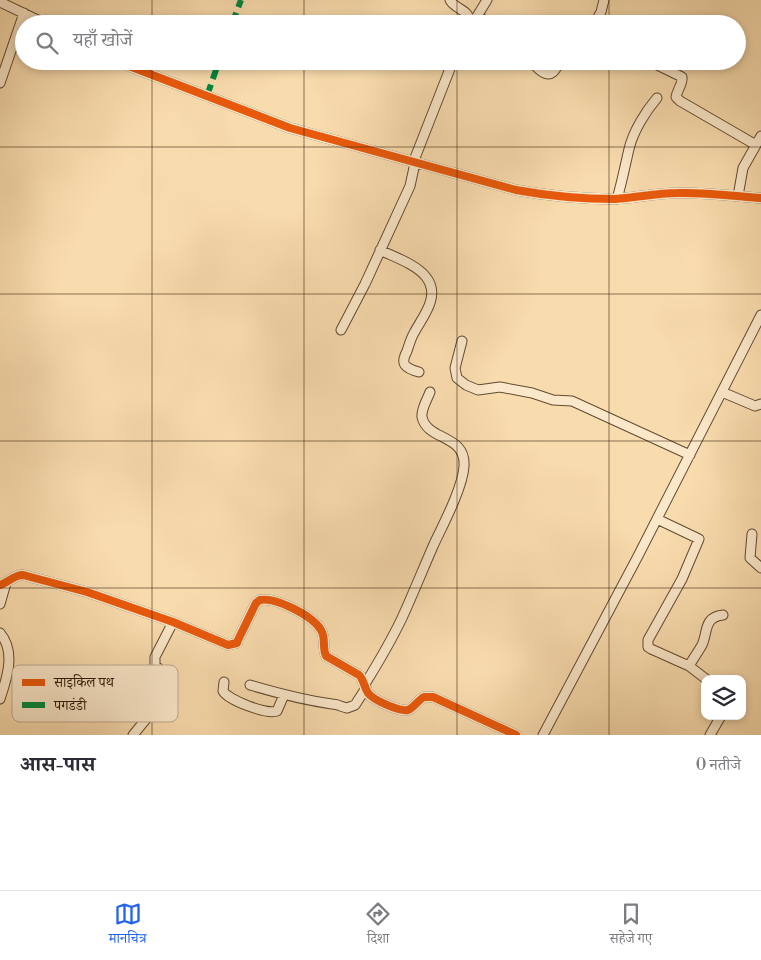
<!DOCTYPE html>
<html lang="hi">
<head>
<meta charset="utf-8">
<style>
	:root { --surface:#fff; --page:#f7f7f7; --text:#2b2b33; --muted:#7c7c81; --line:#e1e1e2; --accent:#2563eb }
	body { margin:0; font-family:"Libre Bodoni","Noto Serif Devanagari",serif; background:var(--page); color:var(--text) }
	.controls { position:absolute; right:15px; bottom:15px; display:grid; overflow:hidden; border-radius:10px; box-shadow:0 2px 8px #0003 }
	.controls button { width:45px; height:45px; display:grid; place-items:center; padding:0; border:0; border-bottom:1px solid var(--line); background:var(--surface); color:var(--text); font:25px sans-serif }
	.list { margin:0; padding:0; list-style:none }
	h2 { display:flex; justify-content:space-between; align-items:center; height:65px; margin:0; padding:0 20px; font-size:21px }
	h2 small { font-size:16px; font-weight:400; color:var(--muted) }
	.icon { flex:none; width:28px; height:28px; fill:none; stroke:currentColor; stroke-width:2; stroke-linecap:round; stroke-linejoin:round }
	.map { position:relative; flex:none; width:761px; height:735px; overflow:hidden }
	.search { position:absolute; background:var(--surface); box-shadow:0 2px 8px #0003; left:15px; right:15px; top:15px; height:55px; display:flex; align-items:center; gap:12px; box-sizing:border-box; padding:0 18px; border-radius:28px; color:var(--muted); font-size:19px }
	.sheet { height:155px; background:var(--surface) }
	nav { display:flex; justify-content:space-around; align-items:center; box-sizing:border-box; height:70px; border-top:1px solid var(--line); background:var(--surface); font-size:14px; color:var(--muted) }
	nav a { display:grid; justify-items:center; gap:2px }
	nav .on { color:var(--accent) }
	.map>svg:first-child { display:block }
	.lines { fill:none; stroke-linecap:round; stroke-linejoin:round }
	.minor-casing { stroke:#614a30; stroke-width:11 }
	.minor { stroke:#fbe8ca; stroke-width:9 }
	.quiet { stroke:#00873e; stroke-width:6; stroke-dasharray:12 6; stroke-linecap:butt }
	.cycleway-casing { stroke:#fbe8ca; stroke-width:11 }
	.cycleway { stroke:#e8590c; stroke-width:8 }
	.grid { fill:none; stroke:#2e1906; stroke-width:1; stroke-opacity:0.55 }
	.key { fill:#fbe8ca; stroke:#beaa8f; stroke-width:1 }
	.key-label { font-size:14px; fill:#2e1906 }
</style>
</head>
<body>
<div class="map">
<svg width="761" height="735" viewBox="0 0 761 735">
	<rect width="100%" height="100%" fill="#f9dcae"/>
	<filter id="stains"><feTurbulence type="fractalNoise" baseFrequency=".004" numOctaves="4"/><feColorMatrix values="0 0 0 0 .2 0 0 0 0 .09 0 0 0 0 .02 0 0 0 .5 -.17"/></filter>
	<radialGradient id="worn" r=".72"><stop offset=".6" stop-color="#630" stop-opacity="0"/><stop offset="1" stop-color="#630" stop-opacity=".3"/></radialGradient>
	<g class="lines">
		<defs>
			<path id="minor" d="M450 0C455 10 473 10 468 24
				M0 2 46 24
				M476 18 487 0
				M470 19 480 18 493 24
				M594 24 601 12 604 0
				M116 61 290 128 516 190C549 196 582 199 615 199 636 198 656 193 677 193 705 192 733 196 761 198
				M533 61C535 67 546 78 553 72 556 70 558 64 560 61
				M649 61 682 77C683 84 677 90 676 97L680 101 756 145
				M0 83 24 13
				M413 163 453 61
				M738 196 743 168 761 136
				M617 199C622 182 625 166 629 149 633 132 645 112 657 98
				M380 250C394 257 416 264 426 277 441 296 423 316 414 333 411 338 409 345 407 351 405 355 402 361 405 365 408 369 415 371 419 372
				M341 330 365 284 410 186 415 163
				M462 341 455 368 457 378 466 385 478 390 500 387 532 393 553 400 572 401 690 455
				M722 392 755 406 761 404
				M657 519 699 539 682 579 648 640V647L651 649 689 666 706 679
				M752 534 750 558 761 568
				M0 585C9 582 14 575 23 575L87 592 173 622 228 645 237 643 238 640 256 603 260 600C276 597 313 616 321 630 326 638 322 647 326 656L359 675C364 680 364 687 368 693 373 700 400 712 408 710 414 708 418 700 424 697H433L516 735
				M0 604 6 583
				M0 633C16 652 7 678 0 699
				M689 666C693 659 698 652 702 645 708 633 703 617 723 615
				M224 682 223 691C228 700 267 715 277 711L284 695
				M365 684C378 663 391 641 402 618 413 594 423 569 434 544 443 525 463 487 464 466 466 434 427 441 422 417 421 409 427 400 430 392
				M250 685C277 693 304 700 332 704 337 704 342 707 347 708L355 705 366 688
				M133 735 147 718 152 697 161 675V671L155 665V657L173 622
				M543 735 638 556 761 315
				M710 735 721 716"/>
		</defs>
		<use href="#minor" class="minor-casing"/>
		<use href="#minor" class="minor"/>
		<path class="quiet" d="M232 24 241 0
			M207 96 219 61"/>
		<defs>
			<path id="cycleway" d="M116 61 290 128 516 190C549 196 582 199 615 199 636 198 656 193 677 193 705 192 733 196 761 198
				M0 585C9 582 14 575 23 575L87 592 173 622 228 645 237 643 238 640 256 603 260 600C276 597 313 616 321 630 326 638 322 647 326 656L359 675C364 680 364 687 368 693 373 700 400 712 408 710 414 708 418 700 424 697H433L516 735"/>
		</defs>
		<use href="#cycleway" class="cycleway-casing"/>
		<use href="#cycleway" class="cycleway"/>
	</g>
	<path class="grid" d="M152 0V24M304 0V24M457 0V24M609 0V24M152 61V735M304 61V735M457 61V735M609 61V735M0 147H761M0 294H761M0 441H761M0 588H761"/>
	<rect x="12" y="665" width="166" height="57" rx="8" class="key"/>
	<rect x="22" y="679" width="23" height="7" fill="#e8590c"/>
	<rect x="22" y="702" width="23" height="6" fill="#00873e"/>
	<g class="key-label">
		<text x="54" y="687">साइकिल पथ</text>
		<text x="54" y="710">पगडंडी</text>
	</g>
	<rect width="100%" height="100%" filter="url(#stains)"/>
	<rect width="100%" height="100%" fill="url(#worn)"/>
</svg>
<div class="controls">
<button><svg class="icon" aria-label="layers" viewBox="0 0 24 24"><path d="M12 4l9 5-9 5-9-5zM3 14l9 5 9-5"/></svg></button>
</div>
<div class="search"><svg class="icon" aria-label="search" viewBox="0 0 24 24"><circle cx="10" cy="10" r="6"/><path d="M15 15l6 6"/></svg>यहाँ खोजें</div>
</div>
<section class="sheet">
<h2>आस-पास<small>0 नतीजे</small></h2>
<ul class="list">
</ul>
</section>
<nav>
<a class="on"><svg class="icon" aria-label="map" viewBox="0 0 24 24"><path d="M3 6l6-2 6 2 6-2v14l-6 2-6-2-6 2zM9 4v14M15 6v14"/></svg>मानचित्र</a>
<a><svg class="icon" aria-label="directions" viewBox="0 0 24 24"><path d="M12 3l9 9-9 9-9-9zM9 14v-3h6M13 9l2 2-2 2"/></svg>दिशा</a>
<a><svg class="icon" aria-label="saved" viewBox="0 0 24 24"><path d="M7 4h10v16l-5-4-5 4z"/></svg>सहेजे गए</a>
</nav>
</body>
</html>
